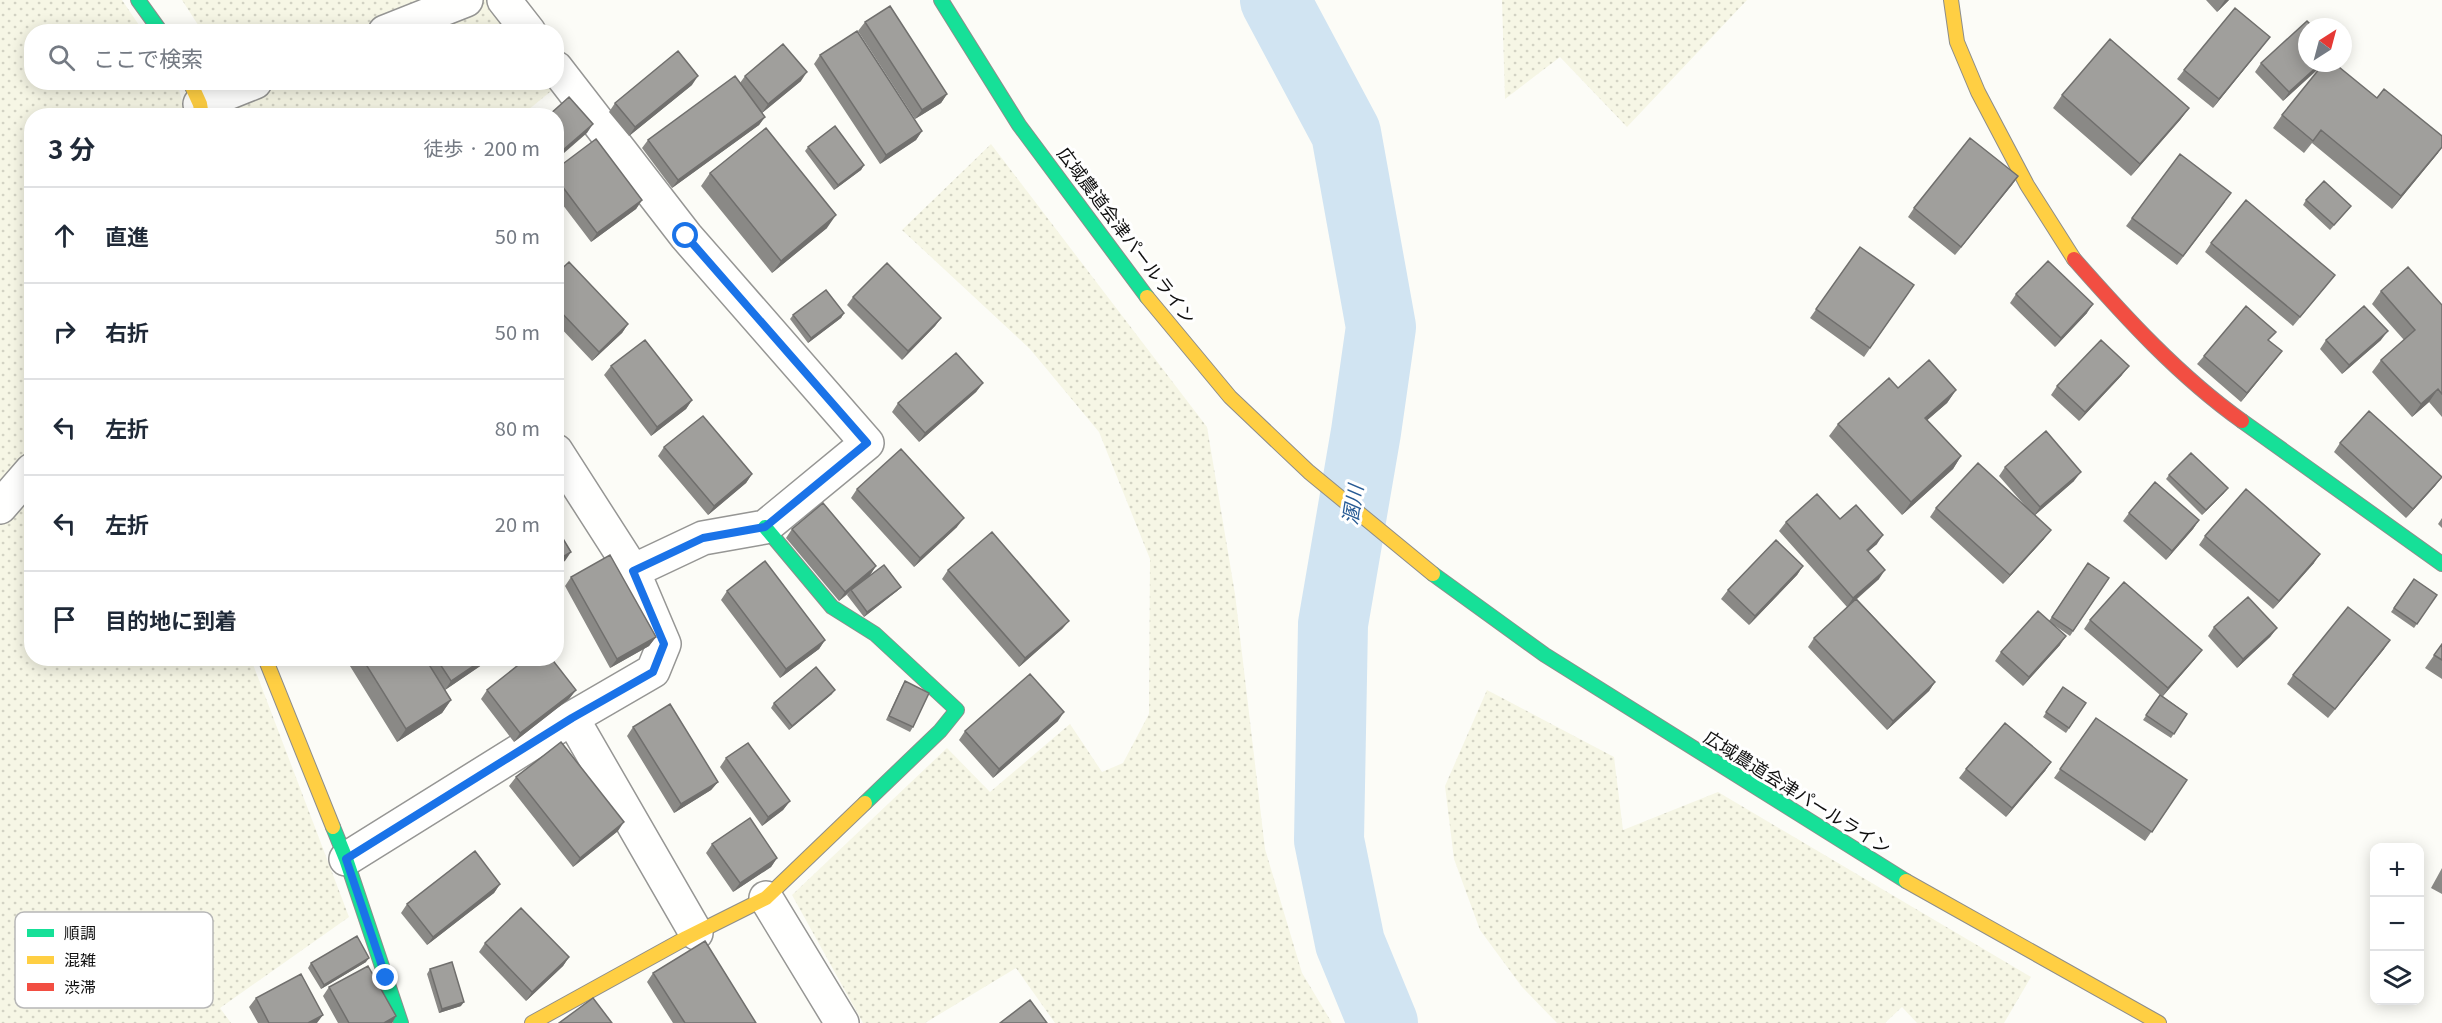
<!DOCTYPE html>
<html lang="ja">
<head>
<meta charset="utf-8">
<style>
	:root { --surface:#fff; --page:#f2f2f3; --text:#1f2937; --muted:#747a83; --line:#e0e1e3 }
	body { margin:0; font-family:Georgia,"Noto Sans JP",serif; background:var(--page); color:var(--text) }
	.controls { position:absolute; right:18px; bottom:18px; display:grid; overflow:hidden; border-radius:12px; box-shadow:0 3px 15px #0003 }
	.controls button { width:54px; height:54px; display:grid; place-items:center; padding:0; border:0; border-bottom:2px solid var(--line); background:var(--surface); color:var(--text); font:30px sans-serif }
	.compass { position:absolute; left:2298px; top:18px; width:54px; height:54px; border-radius:50%; background:var(--surface); box-shadow:0 3px 15px #0003; rotate:36deg }
	.stop { position:absolute; width:18px; height:18px; margin:-14px; border:4px solid #1a73e8; border-radius:50%; background:#fff }
	.stop.end { background:#1a73e8; border-color:#fff; box-shadow:0 2px 6px #0008 }
	.list { margin:0; padding:0; list-style:none }
	h2 { display:flex; justify-content:space-between; align-items:center; height:78px; margin:0; padding:0 24px; font-size:26px }
	h2 small { font-size:20px; font-weight:400; color:var(--muted) }
	.list li { display:grid; grid-template-columns:39px 1fr auto; gap:18px; align-items:center; box-sizing:border-box; height:96px; padding:0 24px; border-top:2px solid var(--line) }
	.list b { display:block; font-size:22px; white-space:nowrap }
	.list em { font-size:20px; font-style:normal; color:var(--muted) }
	.icon { flex:none; width:33px; height:33px; fill:none; stroke:currentColor; stroke-width:2; stroke-linecap:round; stroke-linejoin:round }
	.map { position:relative; flex:none; width:2442px; height:1023px; overflow:hidden }
	.search { position:absolute; background:var(--surface); box-shadow:0 3px 15px #0003; left:24px; top:24px; width:540px; height:66px; display:flex; align-items:center; gap:15px; box-sizing:border-box; padding:0 21px; border-radius:24px; color:var(--muted); font-size:22px }
	.panel { position:absolute; background:var(--surface); box-shadow:0 3px 15px #0003; left:24px; top:108px; width:540px; height:558px; border-radius:24px }
	.map>svg:first-child { display:block }
	.farmland { fill:url(#farmland-dots) }
	.lines { fill:none; stroke-linecap:round; stroke-linejoin:round }
	.river { stroke:#d1e4f2; stroke-width:70 }
	.street-casing { stroke:#969694; stroke-width:36 }
	.fast-casing { stroke:#8d8d8b; stroke-width:16 }
	.slow-casing { stroke:#8d8d8b; stroke-width:16 }
	.jam-casing { stroke:#8d8d8b; stroke-width:16 }
	.street { stroke:#fffffe; stroke-width:33 }
	.fast { stroke:#16e098; stroke-width:14 }
	.slow { stroke:#ffcf43; stroke-width:14 }
	.jam { stroke:#f24e42; stroke-width:14 }
	.wall { fill:#8a8986 }
	.shaded-wall { fill:#706f6d }
	.building { fill:#a09f9c; stroke:#706f6d; stroke-width:1.5 }
	.route { stroke:#1a73e8; stroke-width:8 }
	.labels { text-anchor:middle; stroke-width:6; stroke-linejoin:round; paint-order:stroke }
	.street-label { font-size:18px; fill:#101010; stroke:#fff }
	.water-label { font-size:20px; font-style:italic; fill:#275b95; stroke:#fff }
	.key { fill:#fff; stroke:#b7b7b7; stroke-width:1.5 }
	.key-label { font-size:16px; fill:#101010 }
</style>
</head>
<body>
<div class="map">
<svg width="2442" height="1023" viewBox="0 0 2442 1023">
	<defs>
		<pattern id="farmland-dots" width="8" height="8" patternUnits="userSpaceOnUse" patternTransform="scale(1.5)"><rect width="8" height="8" fill="#f6f6e5"/><path d="M2 2h.1M6 6h.1" fill="none" stroke="#d2d2c3" stroke-width="1.8" stroke-linecap="round"/></pattern>
	</defs>
	<rect width="100%" height="100%" fill="#fcfcf7"/>
	<path class="farmland" d="M0 0H122L143 31 32 32V82L178 84 185 115 32 116V658L251 659 349 917 220 1008 231 1023H0Z
		M182 0H491L514 31H202Z
		M1502 0H1747L1627 127 1560 57 1505 99Z
		M552 82 556 87 522 115 281 116 279 113 273 115 239 116 224 83Z
		M991 144 1207 427 1235 594 1265 849 1302 973 1332 1023H1055L1016 968 925 1023H863L792 895 947 748 990 792 1070 724 1102 772 1123 763 1149 714 1150 559 1099 432 1030 349 902 230Z
		M1487 690 1614 757 1623 830 1718 792 2031 977 2004 1023H1917L1902 1007 1885 1023H1557L1522 987 1480 930 1454 859 1445 786Z"/>
	<g class="lines">
		<path class="river" d="M1275 0 1346 133 1381 327 1366 432 1333 624 1329 840 1350 943 1383 1023"/>
		<defs>
			<path id="street" d="M504 0 529 32
				M385 32 466 0
				M556 68 686 236 867 443 765 527 703 538 633 571
				M200 104 255 82
				M0 507 32 470
				M572 718 696 933
				M346 859 572 718 653 671 664 644 633 571 556 451
				M766 898 842 1023"/>
			<path id="fast" d="M138 0 161 32
				M941 0 1019 125 1147 297
				M2242 421 2442 564
				M765 527 832 607 875 634 957 710 940 731 865 803
				M1433 574 1545 655 1906 881
				M333 827 346 859 401 1023"/>
			<path id="slow" d="M1951 0 1957 42 1978 92 2027 185 2074 259
				M190 82 200 104 202 116
				M1147 297 1230 397 1309 472 1433 574
				M265 658 333 827
				M1906 881 2159 1023
				M532 1023 686 938 766 898 865 803"/>
			<path id="jam" d="M2074 259C2126 318 2179 376 2242 421"/>
		</defs>
		<use href="#street" class="street-casing"/>
		<use href="#fast" class="fast-casing"/>
		<use href="#slow" class="slow-casing"/>
		<use href="#jam" class="jam-casing"/>
		<use href="#street" class="street"/>
		<use href="#fast" class="fast"/>
		<use href="#slow" class="slow"/>
		<use href="#jam" class="jam"/>
	</g>
	<path class="wall" d="M2206 0H2229L2217 12Z
		M865 22 947 94 941 103 915 119 858 31Z
		M2263 46 2213 108 2177 79 2184 70Z
		M820 55 922 131 916 140 880 164 814 64Z
		M2261 63H2334L2438 153 2392 209 2312 143 2304 153 2273 128 2282 115 2324 64 2283 101 2255 72Z
		M745 76 801 81 762 113 765 117 759 125 672 188 642 148 648 140 740 83Z
		M692 85 629 136 609 112 615 103Z
		M2062 95 2189 108 2180 120 2131 176 2053 108Z
		M808 147 864 165 861 170 834 190 805 151Z
		M556 169 642 200 636 209 591 242 556 196Z
		M710 173 827 228 772 273 701 186Z
		M2018 176 1955 255 1908 217 1914 208Z
		M2306 200 2348 210 2330 230 2303 205Z
		M2225 202 2177 265 2126 226 2132 218Z
		M2211 243 2328 284 2293 326 2205 252Z
		M1860 247 1914 285 1864 357 1810 318Z
		M556 274 628 324 622 333 592 361 556 323Z
		M2381 291 2442 305V417L2429 402 2412 417 2372 372 2381 360 2404 340 2372 304Z
		M2016 294 2087 313 2055 347 2010 303Z
		M853 297 941 318 935 326 902 360 847 305Z
		M844 313 841 318 808 343 790 319 793 315Z
		M2326 340H2381L2342 374 2320 349Z
		M2269 341 2275 360 2241 402 2197 364 2204 356Z
		M611 366 692 400 686 409 651 436 604 375Z
		M2122 375 2079 421 2051 395 2057 386Z
		M983 383 976 392 919 442 892 412 898 403Z
		M1898 388 1956 390 1947 403 1927 420 1961 456 1953 469 1902 515 1829 436 1838 424Z
		M2340 443 2442 477 2435 486 2406 518 2334 452Z
		M664 447 752 474 746 483 708 515 658 456Z
		M2005 467 2074 481 2035 515 2044 539 2003 584 1930 517 1936 508H2027L1999 476Z
		M2169 475 2224 493 2202 515 2166 479Z
		M857 489 957 527 914 567 851 498Z
		M2129 513 2199 520 2193 529 2166 560 2123 521Z
		M2442 518V528L2438 524Z
		M1840 519 1877 544 1868 551 1879 579 1857 599 1935 682 1929 691 1887 730 1808 647 1814 638 1847 607 1779 531 1786 522Z
		M792 529 876 566 870 575 901 587 897 591 864 617 847 595 849 593 839 601 786 538Z
		M2205 536 2314 563 2273 609 2199 545Z
		M2088 563 2109 578 2070 636 2054 625 2060 645 2023 686 1995 661 2001 652 2049 621Z
		M1803 566 1797 575 1749 625 1721 599 1728 590Z
		M948 570 1069 621 1062 629 1019 667 942 579Z
		M571 577 656 637 649 646 610 668 565 586Z
		M2414 579 2437 595 2414 628 2391 612Z
		M727 591 825 640 819 649 780 678 721 600Z
		M2090 620 2195 659 2163 696 2187 714 2171 738 2143 720 2160 695 2084 629Z
		M2214 627 2277 628 2270 637 2237 668 2208 636Z
		M2442 644V679L2425 668Z
		M2384 649 2328 718 2287 684 2293 675Z
		M345 658H425V660L426 658H492L445 690 451 700 442 713 397 742Z
		M905 681 913 727 910 732 886 720 902 686Z
		M2063 687 2086 703 2066 733 2043 717Z
		M487 690H576L569 699 514 742 481 699Z
		M832 694 789 730 771 708 774 703Z
		M2096 718 2187 780 2145 841 2054 778Z
		M1058 721 993 778 959 740 965 731Z
		M633 727 718 782 711 790 674 813 627 736Z
		M726 758 790 801 783 810 762 826 720 767Z
		M2051 762 2045 771 2006 817 1959 778 1966 769Z
		M516 777 618 831 573 867 509 786Z
		M712 844 777 858 771 867 733 892 706 853Z
		M2442 868V894L2431 888Z
		M500 884 494 893 427 945 401 913 407 904Z
		M485 943 569 957 563 966 526 1001 479 952Z
		M366 962 321 989 308 968 311 963Z
		M430 969 461 1006 439 1013 427 974Z
		M653 973 756 1023H673L647 982Z
		M329 987 396 1016 392 1023H338L323 996Z
		M256 998 317 1023H258L249 1007Z"/>
	<path class="shaded-wall" d="M2225 0H2229L2217 12Z
		M2270 37 2263 46 2213 108 2219 99Z
		M2321 63H2324L2283 101 2289 92Z
		M807 72 801 81 762 113 768 104Z
		M698 76 692 85 629 136 635 127Z
		M947 94 941 103 915 119 922 110Z
		M2189 108 2180 120 2131 176 2140 164Z
		M765 117 759 125 672 188 678 180Z
		M593 124 587 133 556 160V156Z
		M922 131 916 140 880 164 886 155Z
		M2442 147 2438 153 2392 209 2401 196Z
		M864 165 861 170 834 190 838 185Z
		M2018 176 2012 185 1955 255 1961 247Z
		M642 200 636 209 591 242 597 233Z
		M836 215 827 228 772 273 781 261Z
		M2093 304 2087 313 2055 347 2061 338Z
		M844 313 841 318 808 343 811 338Z
		M941 318 935 326 902 360 908 351Z
		M628 324 622 333 592 361 599 352Z
		M2388 331 2381 340 2342 374 2349 365Z
		M2282 351 2275 360 2241 402 2247 393Z
		M2129 366 2122 375 2079 421 2085 412Z
		M983 383 976 392 919 442 925 433Z
		M2438 389 2429 402 2412 417 2421 404Z
		M1956 390 1947 403 1916 430 1925 418Z
		M692 400 686 409 651 436 657 427Z
		M1961 456 1953 469 1902 515 1911 502Z
		M2081 472 2074 481 2034 516 2040 507Z
		M752 474 746 483 708 515 714 506Z
		M2442 477 2435 486 2406 518 2413 509Z
		M2228 488 2224 493 2202 515 2206 510Z
		M964 518 957 527 914 567 920 558Z
		M2199 520 2193 529 2166 560 2172 551Z
		M2051 530 2044 539 2003 584 2010 575Z
		M1883 535 1877 544 1861 558 1867 550Z
		M571 552 565 561 556 566V561Z
		M2320 554 2314 563 2273 609 2279 601Z
		M876 566 870 575 851 590 839 601 845 592Z
		M1803 566 1797 575 1749 625 1755 616Z
		M1885 570 1879 579 1847 607 1853 598Z
		M901 587 897 591 864 617 867 612Z
		M1069 621 1062 629 1019 667 1025 658Z
		M2277 628 2270 637 2237 668 2243 659Z
		M2066 636 2060 645 2023 686 2029 677Z
		M656 637 649 646 610 668 617 659Z
		M825 640 819 649 780 678 786 669Z
		M2390 640 2384 649 2328 718 2335 709Z
		M2202 650 2195 659 2162 697 2168 688Z
		M485 658H492L445 690 451 681Z
		M1935 682 1929 691 1887 730 1893 721Z
		M576 690 569 699 514 742 520 733Z
		M835 690 832 694 789 730 792 726Z
		M451 700 442 713 397 742 406 729Z
		M1064 712 1058 721 993 778 999 769Z
		M2051 762 2045 771 2006 817 2012 808Z
		M718 782 711 790 674 813 681 804Z
		M790 801 783 810 762 826 768 817Z
		M624 822 618 831 573 867 580 858Z
		M777 858 771 867 733 892 740 883Z
		M500 884 494 893 427 945 433 937Z
		M569 957 563 966 526 1001 532 992Z
		M369 958 366 962 321 989 324 985Z
		M464 1002 461 1006 439 1013 442 1009Z
		M323 1015 317 1023H308Z
		M396 1016 392 1023H384Z"/>
	<path class="building" d="M890 6 947 94 922 110 865 22Z
		M2235 8 2270 37 2219 99 2184 70Z
		M2307 21 2313 27H2307V63H2321L2289 92 2261 63Z
		M857 31 922 131 886 155 820 55Z
		M2110 39 2189 108 2140 164 2062 95Z
		M783 44 807 72 768 104 745 76Z
		M678 51 698 76 635 127 615 103Z
		M2324 63H2334L2377 98 2384 89 2442 136V147L2401 196 2321 130 2313 141 2282 115Z
		M735 76 765 117 678 180 648 140Z
		M569 97 593 124 556 156V116H548Z
		M835 126 864 165 838 185 808 147Z
		M766 128 836 215 781 261 710 173Z
		M1970 138 2018 176 1961 247 1914 208Z
		M596 139 642 200 597 233 556 178V169Z
		M2180 154 2231 193 2183 256 2132 218Z
		M2324 181 2351 206 2334 225 2306 200Z
		M2246 200 2335 275 2300 317 2211 243Z
		M1860 247 1914 285 1870 348 1816 309Z
		M2048 261 2093 304 2061 338 2016 294Z
		M569 262 628 324 599 352 556 307V274Z
		M887 263 941 318 908 351 853 297Z
		M2408 267 2442 305V394L2438 389 2421 404 2381 360 2415 330 2381 291Z
		M826 290 844 313 811 338 793 315Z
		M2246 306 2276 332 2268 340 2282 351 2247 393 2204 356Z
		M2364 306 2388 331 2349 365 2326 340Z
		M645 340 692 400 657 427 611 366Z
		M2101 340 2129 366 2085 412 2057 386Z
		M956 353 983 383 925 433 898 403Z
		M1929 360 1956 390 1925 418 1961 456 1911 502 1838 424 1889 378 1898 388Z
		M2369 411 2442 477 2413 509 2340 443Z
		M703 416 752 474 714 506 664 447Z
		M2046 431 2081 472 2040 507 2005 467Z
		M901 449 964 518 920 558 857 489Z
		M2191 453 2228 488 2206 510 2169 475Z
		M1978 463 2051 530 2010 575 1936 508Z
		M2155 482 2199 520 2172 551 2129 513Z
		M2246 489 2320 554 2279 601 2205 536Z
		M1817 494 1840 519 1856 505 1883 535 1867 550 1885 570 1853 598 1786 522Z
		M823 503 876 566 845 592 792 529Z
		M556 527 571 552 556 561Z
		M992 532 1069 621 1025 658 948 570Z
		M1776 540 1803 566 1755 616 1728 590Z
		M610 555 656 637 617 659 571 577Z
		M765 561 825 640 786 669 727 591Z
		M2088 563 2109 578 2073 631 2052 617Z
		M884 565 901 587 867 612 851 590Z
		M2414 579 2437 595 2417 624 2394 608Z
		M2124 582 2202 650 2168 688 2090 620Z
		M2248 597 2277 628 2243 659 2214 627Z
		M1856 599 1935 682 1893 721 1814 638Z
		M2348 607 2390 640 2335 709 2293 675Z
		M2038 611 2066 636 2029 677 2001 652Z
		M2442 644V660L2434 655Z
		M362 658H425L451 700 406 729Z
		M436 658H485L451 681Z
		M527 658H551L576 690 520 733 487 690Z
		M816 667 835 690 792 726 774 703Z
		M1030 674 1064 712 999 769 965 731Z
		M905 681 929 693 913 727 889 716Z
		M2063 687 2086 703 2069 728 2046 712Z
		M2160 695 2187 714 2174 734 2146 715Z
		M670 704 718 782 681 804 633 727Z
		M2096 718 2187 780 2152 832 2060 769Z
		M2005 723 2051 762 2012 808 1966 769Z
		M561 742 624 822 580 858 516 777Z
		M748 743 790 801 768 817 726 758Z
		M750 818 777 858 740 883 712 844Z
		M475 851 500 884 433 937 407 904Z
		M521 908 569 957 532 992 485 943Z
		M357 936 369 958 324 985 311 963Z
		M705 941 756 1023H685L653 973Z
		M452 962 464 1002 442 1009 430 969Z
		M368 966 396 1016 384 1023H349L329 987Z
		M301 974 323 1015 308 1023H269L256 998Z
		M593 998 612 1023H559Z
		M1030 1000 1047 1023H1000Z"/>
	<g class="lines">
		<path class="route" d="M386 978 346 859 572 718 653 672 664 644 633 571 703 538 765 527 867 443 686 236"/>
	</g>
	<g class="labels">
		<g class="street-label">
			<text transform="translate(1126 236) rotate(53)" y="6">広域農道会津パールライン</text>
			<text transform="translate(1797 793) rotate(32)" y="6">広域農道会津パールライン</text>
		</g>
		<g class="water-label">
			<text transform="translate(1353 505) rotate(-81)" y="7">溷川</text>
		</g>
	</g>
	<rect x="15" y="912" width="198" height="96" rx="9" class="key"/>
	<rect x="27" y="929" width="27" height="8" fill="#16e098"/>
	<rect x="27" y="956" width="27" height="8" fill="#ffcf43"/>
	<rect x="27" y="983" width="27" height="8" fill="#f24e42"/>
	<g class="key-label">
		<text x="64" y="939">順調</text>
		<text x="64" y="966">混雑</text>
		<text x="64" y="993">渋滞</text>
	</g>
</svg>
<div class="controls">
<button>+</button>
<button>−</button>
<button><svg class="icon" aria-label="layers" viewBox="0 0 24 24"><path d="M12 4l9 5-9 5-9-5zM3 14l9 5 9-5"/></svg></button>
</div>
<svg class="compass" viewBox="-18 -18 36 36"><path d="M0-13l5 13h-10z" fill="#e53935"/><path d="M0 13l5-13h-10z" fill="#747a83"/></svg>
<div class="stop" style="left:686px;top:236px"></div>
<div class="stop end" style="left:386px;top:978px"></div>
<div class="search"><svg class="icon" aria-label="search" viewBox="0 0 24 24"><circle cx="10" cy="10" r="6"/><path d="M15 15l6 6"/></svg>ここで検索</div>
<section class="panel">
<h2>3 分<small>徒歩 · 200 m</small></h2>
<ul class="list">
<li><svg class="icon" aria-label="ahead" viewBox="0 0 24 24"><path d="M12 20V5M6 11l6-6 6 6"/></svg><div><b>直進</b></div><em>50 m</em></li>
<li><svg class="icon" aria-label="right" viewBox="0 0 24 24"><path d="M7 20v-9h11M14 6l5 5-5 5"/></svg><div><b>右折</b></div><em>50 m</em></li>
<li><svg class="icon" aria-label="left" viewBox="0 0 24 24"><path d="M17 20v-9H6M10 6l-5 5 5 5"/></svg><div><b>左折</b></div><em>80 m</em></li>
<li><svg class="icon" aria-label="left" viewBox="0 0 24 24"><path d="M17 20v-9H6M10 6l-5 5 5 5"/></svg><div><b>左折</b></div><em>20 m</em></li>
<li><svg class="icon" aria-label="arrive" viewBox="0 0 24 24"><path d="M6 21V4h12l-3 4 3 4H6"/></svg><div><b>目的地に到着</b></div></li>
</ul>
</section>
</div>
</body>
</html>
